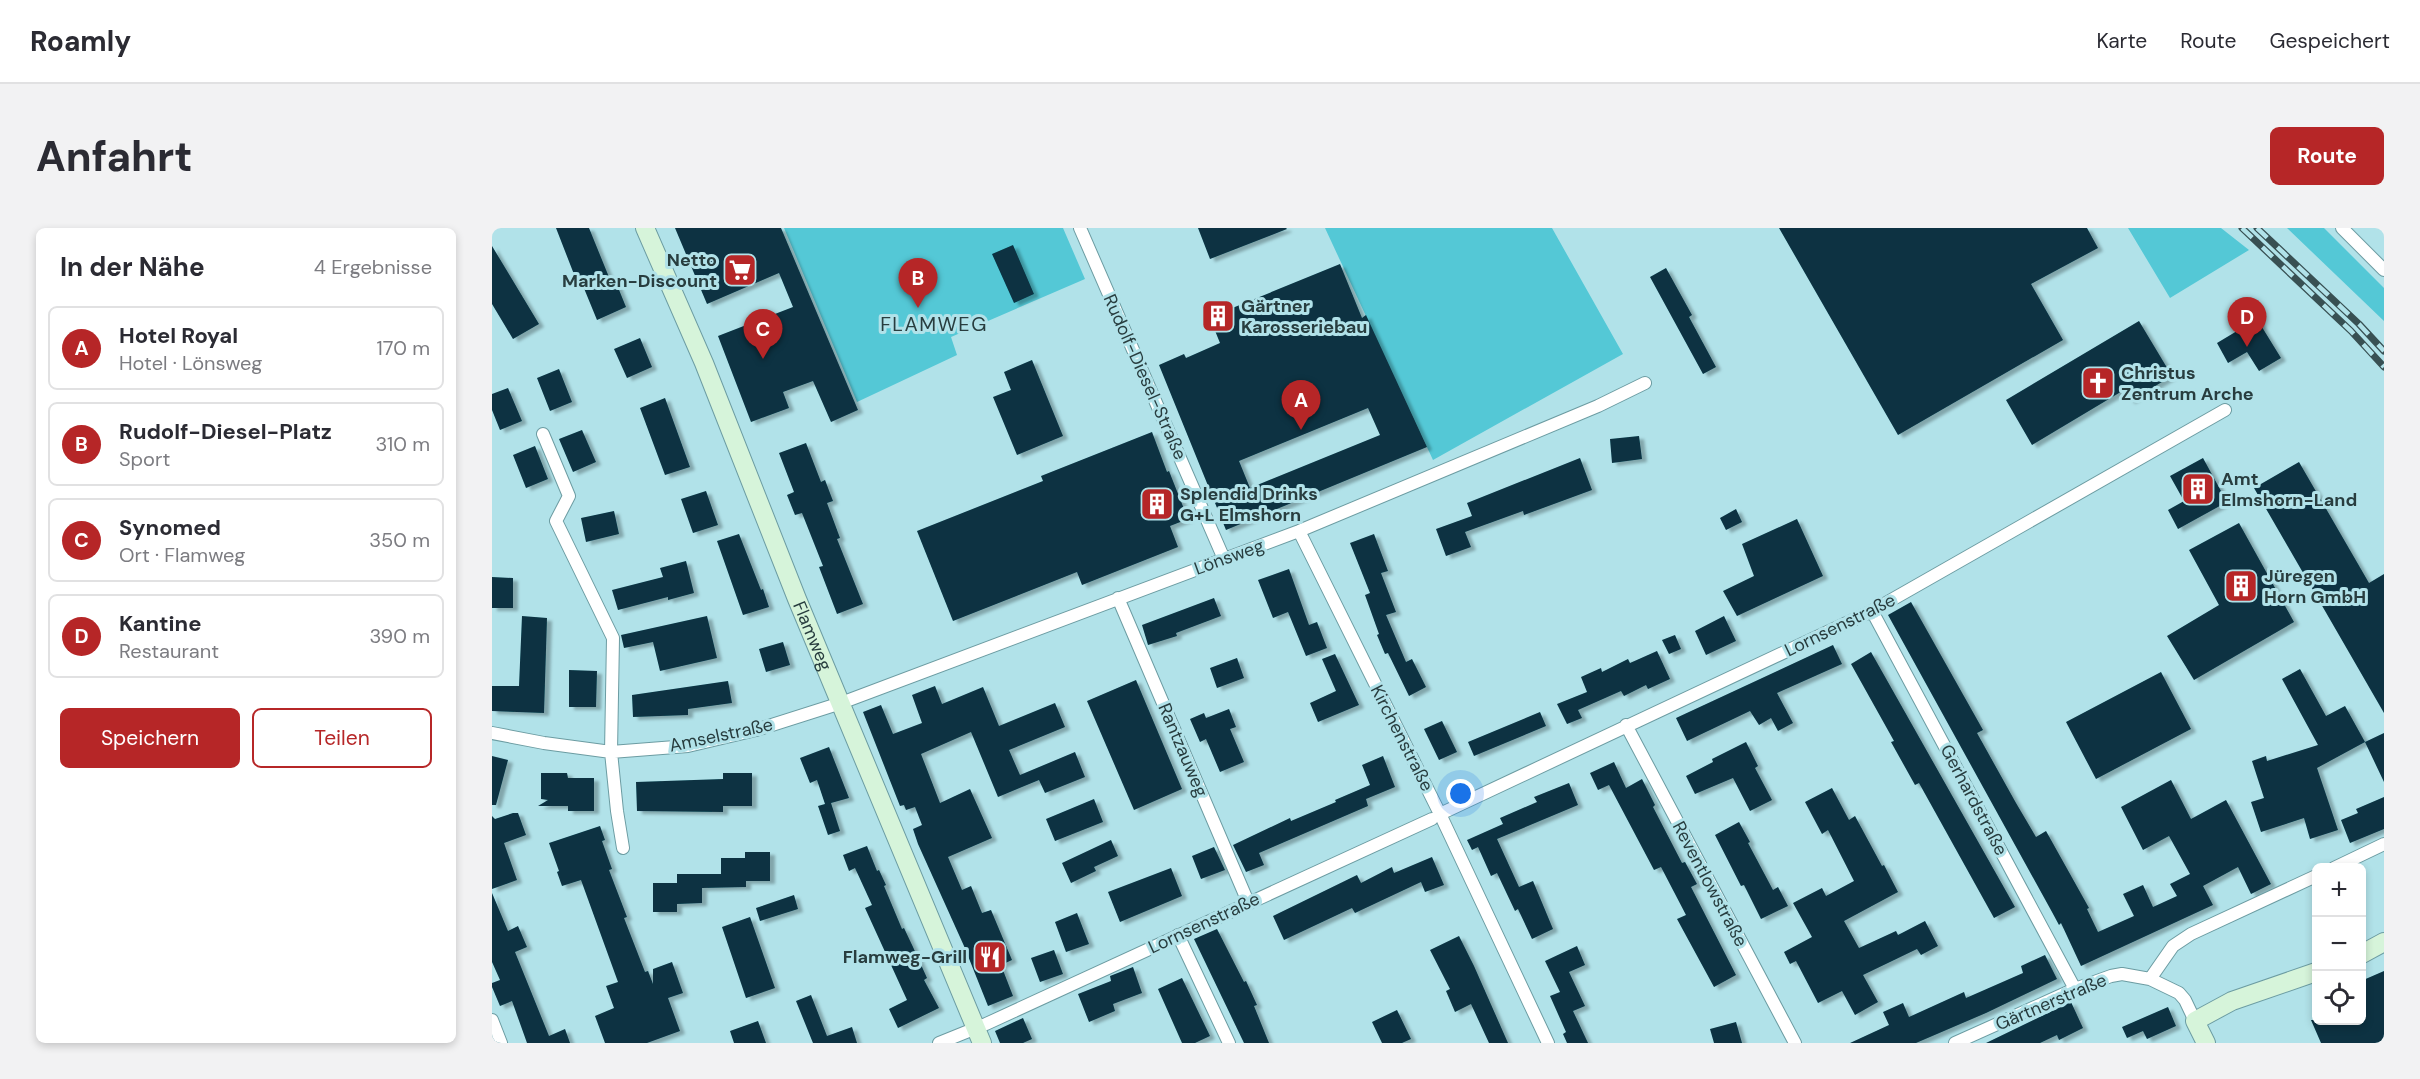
<!DOCTYPE html>
<html lang="de">
<head>
<meta charset="utf-8">
<style>
	:root { --surface:#fff; --page:#f2f2f3; --text:#2b2b33; --muted:#7c7c81; --line:#e1e1e2; --accent:#b62627 }
	body { margin:0; font-family:"DM Sans",sans-serif; background:var(--page); color:var(--text) }
	.controls { position:absolute; right:18px; bottom:18px; display:grid; overflow:hidden; border-radius:9px; box-shadow:0 3px 9px #0003 }
	.controls button { width:54px; height:54px; display:grid; place-items:center; padding:0; border:0; border-bottom:2px solid var(--line); background:var(--surface); color:var(--text); font:30px sans-serif }
	.you { position:absolute; left:969px; top:566px; width:21px; height:21px; margin:-15px; border:4px solid #fff; border-radius:50%; background:#1a73e8; box-shadow:0 0 0 9px #1a73e833 }
	.badge { display:grid; place-items:center; width:39px; height:39px; border-radius:50%; background:var(--accent); color:#fff; font-size:20px; font-weight:700 }
	.pin { position:absolute; translate:-50% -50px; filter:drop-shadow(0 2px 3px #0008) }
	.pin::after { content:''; position:absolute; top:32px; width:21px; height:18px; background:inherit; clip-path:polygon(0 0,100% 0,50% 100%) }
	.list { margin:0; padding:0; list-style:none }
	h2 { display:flex; justify-content:space-between; align-items:center; height:78px; margin:0; padding:0 24px; font-size:26px }
	h2 small { font-size:20px; font-weight:400; color:var(--muted) }
	.list li { display:grid; grid-template-columns:39px 1fr auto; gap:18px; align-items:center; box-sizing:border-box; height:84px; margin:0 12px 12px; padding:0 12px; border:2px solid var(--line); border-radius:9px }
	.list b { display:block; font-size:22px; white-space:nowrap }
	.list p { margin:0; font-size:20px; white-space:nowrap; color:var(--muted) }
	.list em { font-size:20px; font-style:normal; color:var(--muted) }
	.actions { display:flex; gap:12px; padding:18px 24px }
	.actions a { flex:1; padding:14px 0; border:2px solid var(--accent); border-radius:9px; text-align:center; font-size:21px; color:var(--accent) }
	.actions .main { background:var(--accent); color:#fff }
	.icon { flex:none; width:33px; height:33px; fill:none; stroke:currentColor; stroke-width:2; stroke-linecap:round; stroke-linejoin:round }
	.map { position:relative; flex:none; width:1892px; height:815px; overflow:hidden; border-radius:9px }
	header { display:flex; align-items:center; gap:36px; box-sizing:border-box; height:84px; padding:0 30px; background:var(--surface); border-bottom:2px solid var(--line) }
	header strong { font-size:28px }
	nav { display:flex; gap:33px; margin-inline-start:auto; font-size:21px }
	.intro { display:flex; align-items:center; justify-content:space-between; box-sizing:border-box; height:144px; padding:0 36px }
	h1 { margin:0; font-size:42px }
	.button { padding:15px 27px; border-radius:9px; background:var(--accent); color:#fff; font-size:21px; font-weight:700 }
	main { display:flex; gap:36px; padding:0 36px }
	aside { flex:1; background:var(--surface); border-radius:9px; box-shadow:0 3px 9px #0003 }
	.map>svg:first-child { display:block }
	.green { fill:#54c8d6 }
	.building { fill:#083342; fill-rule:evenodd; filter:url(#shadow) }
	.lines { fill:none; stroke-linecap:round; stroke-linejoin:round }
	.street-casing { stroke:#6c9ca2; stroke-width:14 }
	.secondary-casing { stroke:#6c9ca2; stroke-width:20 }
	.street { stroke:#fff; stroke-width:12 }
	.secondary { stroke:#d6f4da; stroke-width:18 }
	.rail-casing { stroke:#385053; stroke-width:7 }
	.rail { stroke:#b1e2e9; stroke-width:4.5; stroke-dasharray:14; stroke-linecap:butt }
	.labels { text-anchor:middle; stroke-width:6; stroke-linejoin:round; paint-order:stroke }
	.poi-label { font-size:18px; font-weight:bold; fill:#283d3f; stroke:#b1e2e9; text-anchor:start }
	.street-label { font-size:18px; fill:#283d3f; stroke:#b1e2e9 }
	.neighbourhood-label { font-size:20px; letter-spacing:1.5px; fill:#283d3f; stroke:#b1e2e9 }
</style>
</head>
<body>
<header>
<strong>Roamly</strong>
<nav><a>Karte</a><a>Route</a><a>Gespeichert</a></nav>
</header>
<div class="intro"><h1>Anfahrt</h1><a class="button">Route</a></div>
<main>
<aside>
<h2>In der Nähe<small>4 Ergebnisse</small></h2>
<ul class="list">
<li><span class="badge">A</span><div><b>Hotel Royal</b><p>Hotel · Lönsweg</p></div><em>170 m</em></li>
<li><span class="badge">B</span><div><b>Rudolf-Diesel-Platz</b><p>Sport</p></div><em>310 m</em></li>
<li><span class="badge">C</span><div><b>Synomed</b><p>Ort · Flamweg</p></div><em>350 m</em></li>
<li><span class="badge">D</span><div><b>Kantine</b><p>Restaurant</p></div><em>390 m</em></li>
</ul>
<div class="actions"><a class="main">Speichern</a><a>Teilen</a></div>
</aside>
<div class="map">
<svg width="1892" height="815" viewBox="0 0 1892 815">
	<defs>
		<filter id="shadow"><feDropShadow dx="5" dy="3" stdDeviation="1.5" flood-color="#0004"/></filter>
	</defs>
	<rect width="100%" height="100%" fill="#b1e2e9"/>
	<path class="green" d="M292 0H571L593 51 459 109 465 127 365 174Z
		M833 0H1060L1131 126 941 232Z
		M1636 0H1729L1757 22 1678 70Z
		M1795 0H1832L1892 60V93Z"/>
	<path class="building" d="M64 0H97L119 54 123 52 134 79 105 92 89 53 85 54Z
		M183 0H289L366 182 339 194 321 153 291 164 297 180 259 194 226 108 301 79 287 45 215 76Z
		M706 0H794L795 1 718 31Z
		M1287 0H1595L1606 20 1539 56 1571 112 1406 207Z
		M521 17 542 66 522 75 500 26Z
		M0 18 47 96 21 111 0 76Z
		M848 36 870 90 874 87 935 219 734 302 667 137 692 126 694 130 728 115 713 78 728 72 733 83ZM876 180 888 207 758 260 747 233Z
		M1174 40 1200 87 1197 89 1224 139 1211 146 1158 49Z
		M1765 91 1789 130 1767 143 1755 124 1736 135 1725 115Z
		M1647 93 1680 148 1638 173 1632 162 1540 217 1514 172Z
		M148 110 160 139 135 150 122 121Z
		M540 132 571 208 525 227 501 169 519 162 512 144Z
		M67 141 80 174 58 183 45 150Z
		M16 160 30 193 8 202 0 182V166Z
		M173 170 198 239 173 247 148 180Z
		M90 202 104 234 81 244 67 211Z
		M660 204 675 244 677 243 696 291 678 298 686 319 590 357 585 344 461 393 425 303 551 253 549 248Z
		M1147 208 1150 231 1120 235 1118 211Z
		M314 215 329 254 333 252 341 273 335 275 348 310 345 311 371 376 345 386 327 339 331 338 310 285 303 287 295 267 302 264 287 225Z
		M43 218 56 251 34 260 21 227Z
		M1088 230 1100 262 1032 287 1031 283 973 304 979 319 954 328 944 301 980 288 975 275Z
		M1711 230 1735 274 1686 301 1676 282 1692 273 1678 248Z
		M1807 234 1877 355 1892 346V485L1762 260Z
		M214 263 226 297 201 305 189 271Z
		M1244 281 1250 294 1234 302 1228 290Z
		M122 283 127 306 94 314 89 290Z
		M1305 291 1331 348 1245 388 1231 363 1262 348 1250 316Z
		M1747 295 1802 394 1702 452 1675 408 1727 377 1697 322Z
		M247 306 269 362 271 361 277 379 251 387 225 313Z
		M882 306 896 343 889 345 904 384 894 387 914 434 920 431 934 459 917 468 896 425 893 426 885 407 887 406 873 367 878 365 858 315Z
		M194 333 202 365 176 372V369L126 382 120 362 171 349 168 340Z
		M797 341 817 397 825 394 835 420 814 428 796 384 781 390 766 352Z
		M0 349 21 350V380H0Z
		M722 370 729 388 684 405 685 408 656 417 650 397Z
		M1419 374 1491 502 1485 505 1524 575 1544 609 1554 603 1597 680 1595 681 1606 704 1642 688 1631 666 1651 657 1661 679 1685 668 1678 656 1698 646 1677 608 1651 622 1629 579 1679 552 1699 591 1734 572 1779 656 1759 666 1746 639 1711 658 1721 677 1589 738 1569 695 1567 697 1560 684 1396 387Z
		M30 388 55 390 52 485 0 483V458H27Z
		M215 388 225 430 168 443 161 414 132 420 129 407Z
		M1232 388 1244 413 1214 427 1203 403Z
		M1183 407 1189 421 1177 426 1170 412Z
		M291 414 298 437 274 444 267 421Z
		M1341 417 1350 436 1285 465 1301 495 1286 503 1279 490 1267 497 1258 483 1195 513 1184 490Z
		M1165 423 1178 451 1156 461 1154 457 1132 468 1129 463 1086 482 1090 490 1075 496 1065 476 1095 464 1089 449 1109 440 1110 444 1136 431 1138 435Z
		M1379 424 1523 679 1502 690 1427 555 1423 557 1399 514 1402 513 1359 436Z
		M843 426 867 477 826 494 818 475 844 463 830 431Z
		M745 430 752 450 725 460 718 440Z
		M1808 441 1834 488 1853 478 1873 514 1825 540 1846 602 1818 611 1812 590 1769 604 1759 574 1772 570 1760 533 1774 528 1775 533 1826 517 1790 451Z
		M77 442 105 443 104 479H77Z
		M1669 444 1699 501 1604 551 1574 494Z
		M644 452 690 561 642 582 595 473Z
		M236 453 240 475 196 481V487L141 489 140 467Z
		M443 458 450 476 491 459 507 498 563 475 573 499 517 522 528 547 583 524 593 549 553 565 547 552 506 569 479 504 429 526 448 575 478 561 500 610 456 629 470 662 479 658 490 685 499 682 520 732 509 737 521 768 496 778 472 718 426 616 421 601 430 597 423 579 414 582 412 577 408 578 371 484 389 477 401 506 430 495 420 467Z
		M737 481 744 499 738 501 752 534 728 544 714 511 708 514 698 491 712 485 714 490Z
		M1048 484 1054 498 982 528 976 514Z
		M950 493 965 524 947 532 932 501Z
		M1892 505V554L1873 514Z
		M1254 514 1266 538 1263 540 1280 572 1258 583 1241 550 1203 566 1194 548 1221 534 1220 531Z
		M337 519 357 570 339 575 348 603 336 607 326 578 333 576 325 552 318 555 308 530Z
		M0 528 16 532 4 577H0Z
		M891 528 903 559 874 571 876 578 767 625 772 637 754 644 741 617 798 590 799 593 844 574 843 572 878 557 870 537Z
		M1122 534 1134 560 1150 551 1163 577 1161 579 1190 635 1193 634 1205 656 1199 659 1244 747 1222 759 1185 691 1194 687 1169 639 1162 642 1117 557 1106 562 1098 545Z
		M49 545H75L76 550H102V583H76V578H46L56 572 49 571Z
		M231 545H260V578H231V584L145 583 144 554 231 551Z
		M1077 555 1086 577 1005 611 1027 659 1041 653 1061 701 1040 711 1026 681 1023 683 1005 645 999 648 986 619 980 622 975 612 1011 596 1008 590 1045 574 1042 569Z
		M1340 560 1357 592 1363 588 1390 638 1392 637 1406 664 1352 693 1367 720 1404 703 1406 707 1433 693 1446 718 1429 727 1425 721 1371 747 1386 774 1363 787 1350 763 1326 775 1304 733 1298 736 1292 724 1320 709 1301 675 1330 660 1334 668 1362 653 1336 602 1330 606 1313 574Z
		M1892 569V601L1858 615 1849 592 1866 585 1864 581Z
		M602 571 611 594 563 613 554 591Z
		M21 585H26L34 607 12 615 25 652 0 661V588L3 591Z
		M1247 594 1258 614 1256 615 1281 662 1286 659 1296 678 1269 691 1252 657 1249 658 1223 607Z
		M108 598 113 612 110 613 120 641 117 642 135 689 132 690 153 744 156 743 161 756V741L180 734 191 765 176 770 188 803 155 815H113L103 788 122 780 114 758 126 754 89 652 70 658 65 644 67 643 57 615Z
		M619 612 626 628 602 639 604 643 579 655 570 635Z
		M375 618 385 643 387 642 394 657 392 658 410 701 412 700 421 719 435 750 432 752 447 780 406 800 397 781 415 772 373 680 380 677 363 640 357 643 351 627Z
		M722 619 733 642 709 651 700 628Z
		M253 624H278V653H254V659L210 660V675L185 676V684H161V655H185V646H229V630H253Z
		M940 629 952 657 933 664 929 654 863 685 860 680 792 712 781 688 865 647 869 655 900 639 902 645Z
		M679 640 690 668 628 694 616 664Z
		M0 665 16 703 26 698 35 719 23 724 57 808 73 801 78 815H35L20 773 8 778 0 759V755L8 752 0 734Z
		M302 667 306 681 268 693 264 680Z
		M585 685 597 716 574 724 563 694Z
		M258 689 283 760 254 770 230 699Z
		M725 701 752 754 754 753 765 777 762 778 777 815H752L702 711Z
		M967 708 982 738 1016 815H997L979 776 963 784 954 763 958 761 938 722Z
		M1085 718 1093 737 1077 744 1093 778 1081 783 1096 815H1075L1071 806 1074 804 1058 768 1068 764 1053 733Z
		M562 722 571 746 548 754 539 730Z
		M1553 727 1565 751 1494 785 1424 815H1358L1397 797 1391 784 1411 775 1417 789 1472 764 1474 770 1531 745 1529 738Z
		M641 739 650 765 621 776 623 783 597 794 586 766 619 753 618 748Z
		M1892 743V815H1829L1819 792H1869V753Z
		M690 750 718 808 703 815H690L666 761Z
		M319 767 335 808 360 799 365 815H321L304 773Z
		M1579 774 1591 800 1567 812 1565 807 1548 815H1494Z
		M1676 779 1684 798 1655 811 1651 803 1635 810 1630 799Z
		M905 782 919 811 910 815H890L880 794Z
		M531 790 540 811 531 815H508L503 803Z
		M266 793 274 815H242L238 803Z
		M1244 794 1250 815H1222L1218 801Z"/>
	<g class="lines">
		<defs>
			<path id="street" d="M588 0 732 331
				M1850 0 1892 42
				M51 206 77 268 64 293 121 410 119 524 125 583 131 620
				M807 303 948 586 1056 815
				M626 370 756 674
				M1380 383 1583 761
				M1134 497 1303 815
				M0 505 52 515 119 524 196 518 264 502 349 475 807 303 1106 178 1153 155
				M948 586 1380 383 1733 182
				M1842 640 1892 616
				M686 707 737 815
				M1658 751 1681 718 1699 706 1824 648
				M0 792 9 815
				M447 815 494 796 940 591
				M1463 815 1583 761 1619 748 1630 746 1658 751 1687 765 1693 772 1703 793"/>
			<g id="secondary">
				<path id="s1" d="M153 0 212 135 305 371 490 815"/>
				<path d="M1870 726 1892 714"/>
				<path d="M1714 815 1703 793 1740 773 1824 744"/>
			</g>
		</defs>
		<use href="#street" class="street-casing"/>
		<use href="#secondary" class="secondary-casing"/>
		<use href="#street" class="street"/>
		<use href="#secondary" class="secondary"/>
		<defs>
			<path id="rail" d="M1750 0 1859 103 1892 139
				M1765 0 1867 96 1892 123"/>
		</defs>
		<use href="#rail" class="rail-casing"/>
		<use href="#rail" class="rail"/>
	</g>
	<defs>
		<symbol id="supermarket-square" viewBox="-11 -11 22 22"><rect x="-9" y="-9" width="18" height="18" rx="4" fill="#b62627" stroke="#b1e2e9"/><path d="M-6-5.5h2.5l.6 2H6L4.5 2H-2.5L-4.4-4H-6ZM-1.5 3.2a1.3 1.3 0 1 0 .1 0ZM3 3.2a1.3 1.3 0 1 0 .1 0Z" fill="#fff"/></symbol>
		<symbol id="building-square" viewBox="-11 -11 22 22"><rect x="-9" y="-9" width="18" height="18" rx="4" fill="#b62627" stroke="#b1e2e9"/><path d="M-4-6H4V6H1V3H-1V6H-4ZM-2.5-4.3h1.7v1.8h-1.7ZM.8-4.3h1.7v1.8H.8ZM-2.5-1h1.7V.8h-1.7ZM.8-1h1.7V.8H.8Z" fill="#fff"/></symbol>
		<symbol id="church-square" viewBox="-11 -11 22 22"><rect x="-9" y="-9" width="18" height="18" rx="4" fill="#b62627" stroke="#b1e2e9"/><path d="M-1.2-6h2.4v3.5h3.3v2.4h-3.3V6h-2.4V-.1h-3.3v-2.4h3.3Z" fill="#fff"/></symbol>
		<symbol id="restaurant-square" viewBox="-11 -11 22 22"><rect x="-9" y="-9" width="18" height="18" rx="4" fill="#b62627" stroke="#b1e2e9"/><path d="M-5-6h1v4h1v-4h1v4h1v-4h1v5L-1.5 .5V6h-2V.5L-5-1ZM5-6V6H3V1.5H1.5Q1.5-4 5-6Z" fill="#fff"/></symbol>
	</defs>
	<g fill-rule="evenodd">
		<use href="#supermarket-square" x="229" y="23" width="38" height="38"/>
		<use href="#building-square" x="707" y="69" width="38" height="38"/>
		<use href="#church-square" x="1587" y="136" width="38" height="38"/>
		<use href="#building-square" x="1687" y="242" width="38" height="38"/>
		<use href="#building-square" x="646" y="257" width="38" height="38"/>
		<use href="#building-square" x="1730" y="339" width="38" height="38"/>
		<use href="#restaurant-square" x="479" y="710" width="38" height="38"/>
	</g>
	<g class="labels">
		<g class="poi-label">
			<text x="225" y="38" text-anchor="end">Netto<tspan x="225" dy="21">Marken-Discount</tspan></text>
			<text x="749" y="84">Gärtner<tspan x="749" dy="21">Karosseriebau</tspan></text>
			<text x="1629" y="151">Christus<tspan x="1629" dy="21">Zentrum Arche</tspan></text>
			<text x="1729" y="257">Amt<tspan x="1729" dy="21">Elmshorn-Land</tspan></text>
			<text x="688" y="272">Splendid Drinks<tspan x="688" dy="21">G+L Elmshorn</tspan></text>
			<text x="1772" y="354">Jüregen<tspan x="1772" dy="21">Horn GmbH</tspan></text>
			<text x="475" y="735" text-anchor="end">Flamweg-Grill</text>
		</g>
		<g class="street-label">
			<text transform="translate(653 149) rotate(66)" y="6">Rudolf-Diesel-Straße</text>
			<text transform="translate(737 329) rotate(-20)" y="6">Lönsweg</text>
			<text transform="translate(1348 397) rotate(-26)" y="6">Lornsenstraße</text>
			<text dy="6" stroke="none"><textPath href="#s1" startOffset="441">Flamweg</textPath></text>
			<text transform="translate(229 507) rotate(-12)" y="6">Amselstraße</text>
			<text transform="translate(910 510) rotate(63)" y="6">Kirchenstraße</text>
			<text transform="translate(691 522) rotate(67)" y="6">Rantzauweg</text>
			<text transform="translate(1482 572) rotate(62)" y="6">Gerhardstraße</text>
			<text transform="translate(1218 656) rotate(62)" y="6">Reventlowstraße</text>
			<text transform="translate(712 695) rotate(-25)" y="6">Lornsenstraße</text>
			<text transform="translate(1559 774) rotate(-23)" y="6">Gärtnerstraße</text>
		</g>
		<g class="neighbourhood-label">
			<text x="442" y="103">FLAMWEG</text>
		</g>
	</g>
</svg>
<div class="controls">
<button>+</button>
<button>−</button>
<button><svg class="icon" aria-label="locate" viewBox="0 0 24 24"><circle cx="12" cy="12" r="6"/><path d="M12 2v4M12 18v4M2 12h4M18 12h4"/></svg></button>
</div>
<div class="you"></div>
<div class="pin badge" style="left:809px;top:202px">A</div>
<div class="pin badge" style="left:426px;top:80px">B</div>
<div class="pin badge" style="left:271px;top:131px">C</div>
<div class="pin badge" style="left:1755px;top:119px">D</div>
</div>
</main>
</body>
</html>
